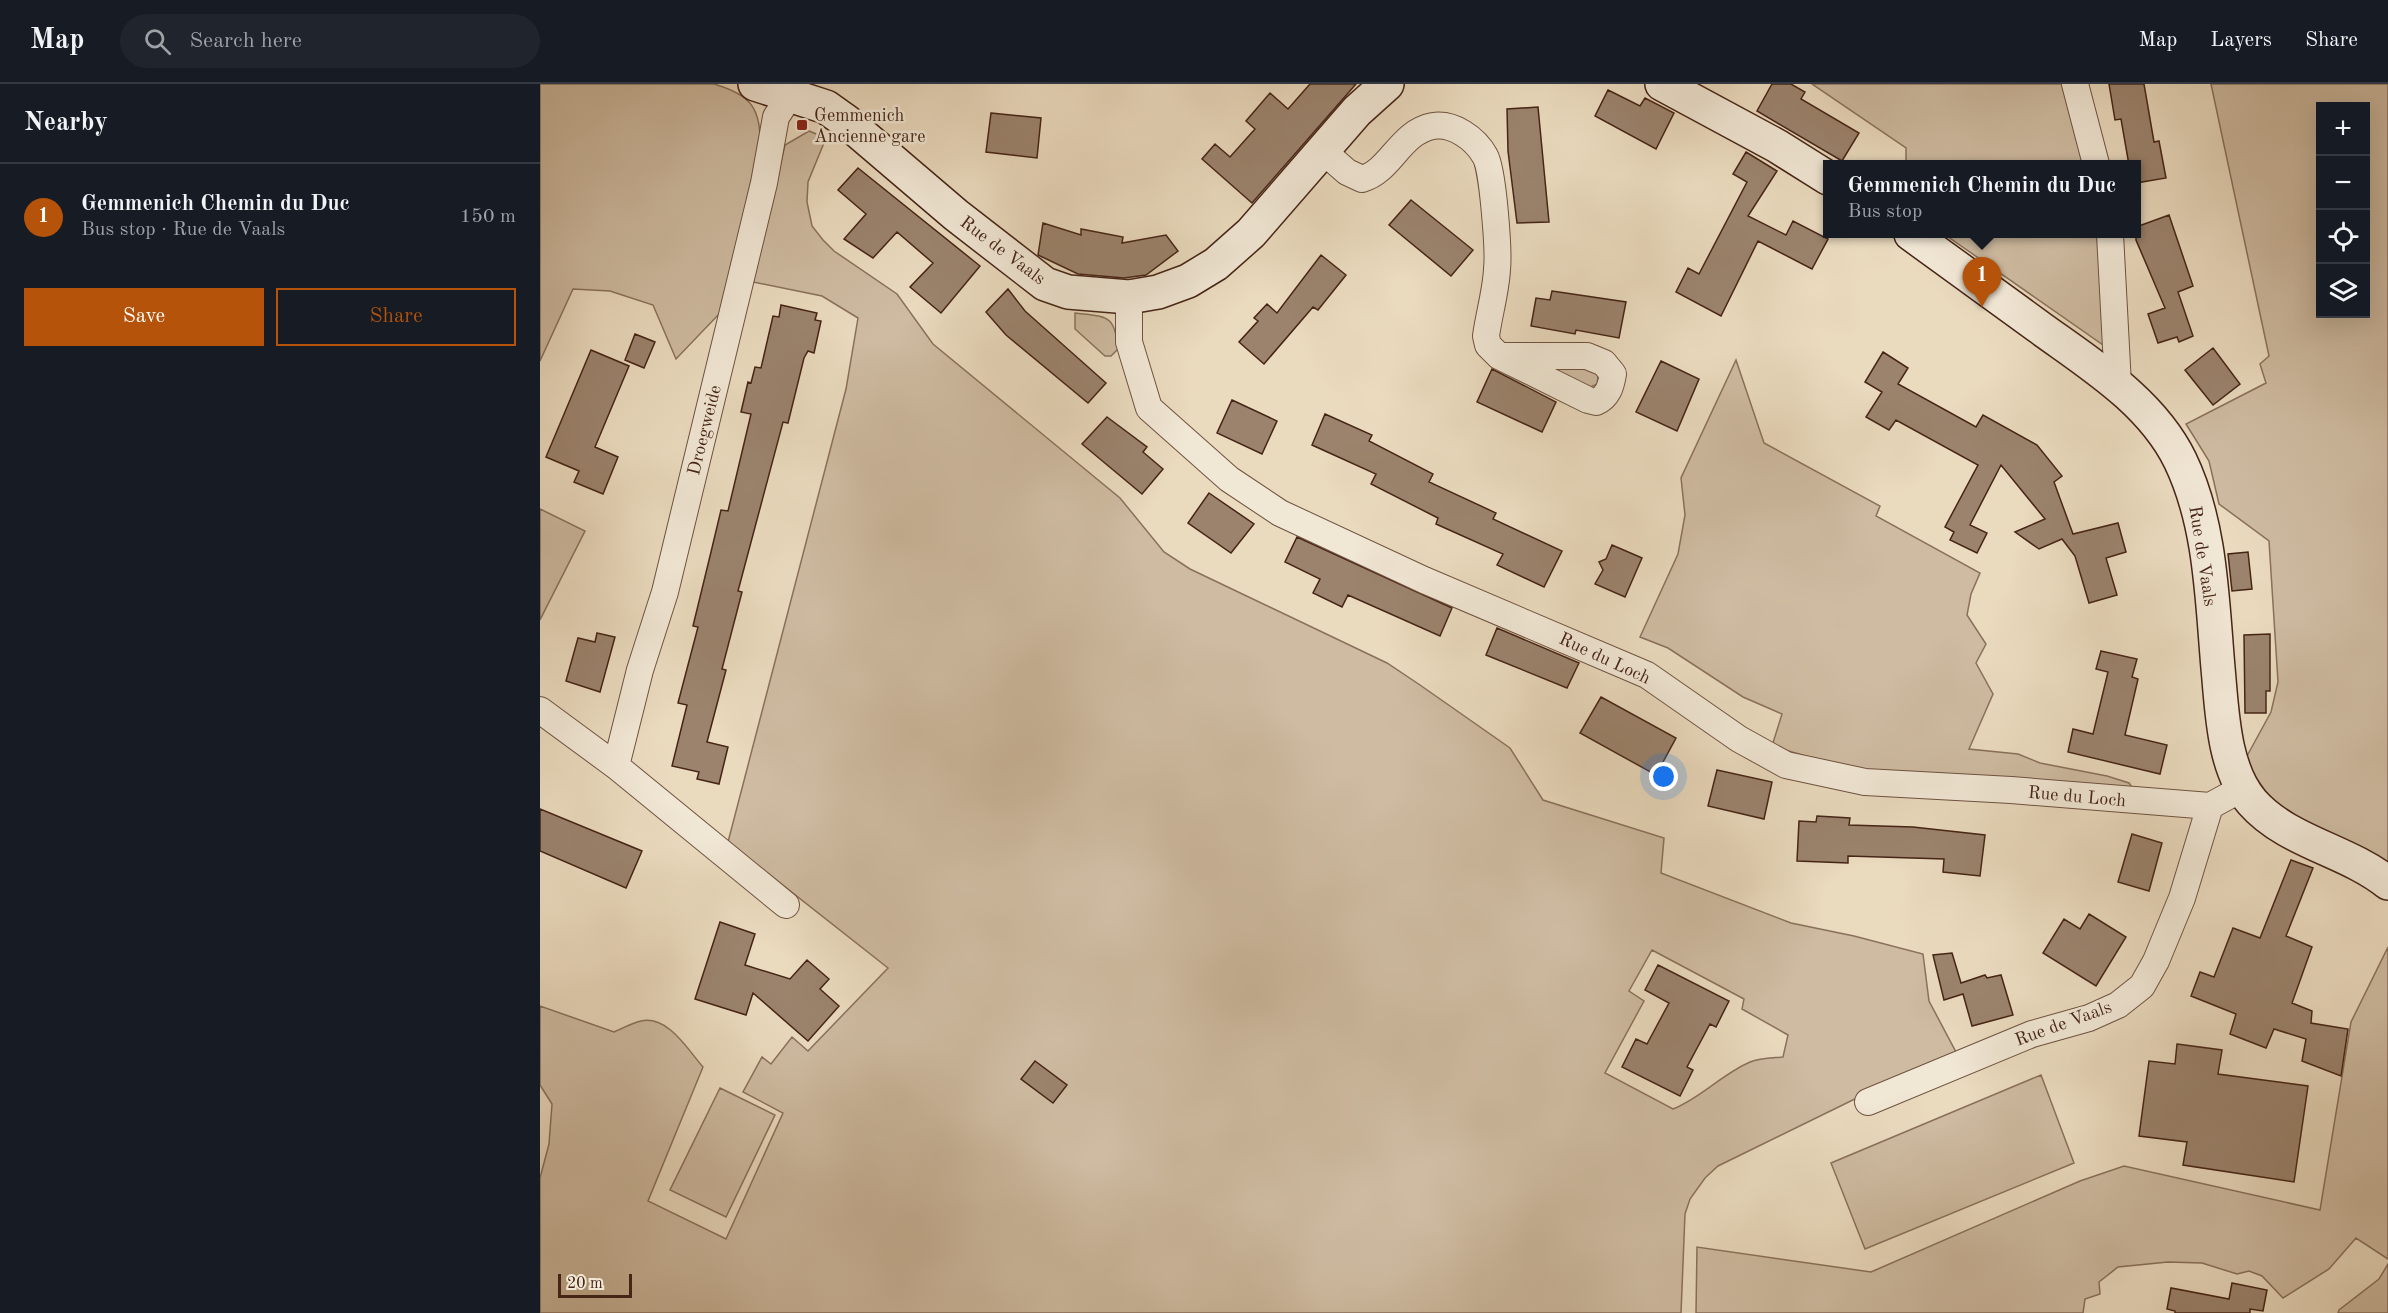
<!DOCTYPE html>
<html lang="en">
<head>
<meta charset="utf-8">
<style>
	:root { --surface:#171b24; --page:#20242c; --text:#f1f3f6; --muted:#9ea1a6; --line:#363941; --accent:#b45309 }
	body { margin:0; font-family:"Old Standard TT",serif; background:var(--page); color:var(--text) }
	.controls { position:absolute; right:18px; top:18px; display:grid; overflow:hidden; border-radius:0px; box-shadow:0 6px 24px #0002 }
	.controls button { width:54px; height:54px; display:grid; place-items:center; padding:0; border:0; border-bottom:2px solid var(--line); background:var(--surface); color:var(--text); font:30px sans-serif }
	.scale { position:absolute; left:18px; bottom:15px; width:74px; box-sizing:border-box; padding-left:6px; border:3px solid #462416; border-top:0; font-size:16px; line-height:21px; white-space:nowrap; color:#462416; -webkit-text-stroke:4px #f1e7d5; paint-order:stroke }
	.you { position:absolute; left:1124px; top:693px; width:21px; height:21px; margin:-15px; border:4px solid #fff; border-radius:50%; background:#1a73e8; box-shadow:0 0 0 9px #1a73e833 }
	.badge { display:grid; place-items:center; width:39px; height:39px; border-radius:50%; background:var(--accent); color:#fff; font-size:20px; font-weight:700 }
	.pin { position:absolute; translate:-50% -50px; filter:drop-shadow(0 2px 3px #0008) }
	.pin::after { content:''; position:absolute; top:32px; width:21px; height:18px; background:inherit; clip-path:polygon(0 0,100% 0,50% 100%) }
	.popup { position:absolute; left:1283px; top:76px; width:318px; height:78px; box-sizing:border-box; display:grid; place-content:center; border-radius:0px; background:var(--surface); filter:drop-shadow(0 2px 4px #0005); font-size:20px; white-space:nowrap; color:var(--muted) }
	.popup b { font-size:22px; color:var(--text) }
	.popup::after { content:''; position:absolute; left:50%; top:100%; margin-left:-12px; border:12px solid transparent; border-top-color:var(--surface) }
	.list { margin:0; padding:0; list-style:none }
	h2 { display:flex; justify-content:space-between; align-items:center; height:78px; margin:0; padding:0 24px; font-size:26px }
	h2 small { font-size:20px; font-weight:400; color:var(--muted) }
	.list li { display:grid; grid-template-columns:39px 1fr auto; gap:18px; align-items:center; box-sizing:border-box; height:108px; padding:0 24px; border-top:2px solid var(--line) }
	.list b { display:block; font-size:22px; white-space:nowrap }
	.list p { margin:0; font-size:20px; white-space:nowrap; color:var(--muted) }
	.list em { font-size:20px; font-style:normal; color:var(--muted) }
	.actions { display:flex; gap:12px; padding:18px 24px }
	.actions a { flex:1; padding:14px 0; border:2px solid var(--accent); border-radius:0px; text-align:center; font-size:21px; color:var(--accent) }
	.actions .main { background:var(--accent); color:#fff }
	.icon { flex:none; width:33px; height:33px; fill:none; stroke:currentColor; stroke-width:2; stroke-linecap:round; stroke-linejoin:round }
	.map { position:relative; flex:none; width:1848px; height:1229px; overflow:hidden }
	header { display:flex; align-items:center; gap:36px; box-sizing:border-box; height:84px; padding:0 30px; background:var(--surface); border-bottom:2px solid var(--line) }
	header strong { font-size:28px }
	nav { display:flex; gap:33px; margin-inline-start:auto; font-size:21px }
	.search { width:420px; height:54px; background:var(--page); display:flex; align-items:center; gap:15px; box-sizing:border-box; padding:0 21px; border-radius:33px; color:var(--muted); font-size:22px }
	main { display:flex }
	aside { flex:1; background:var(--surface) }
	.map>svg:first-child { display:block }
	.green { fill:#cebba1; stroke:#8a705c; stroke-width:1.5; fill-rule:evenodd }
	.building { fill:#9b836d; stroke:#462416; stroke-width:1.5 }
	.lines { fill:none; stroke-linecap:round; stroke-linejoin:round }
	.minor-casing { stroke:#6f5240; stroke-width:28 }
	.secondary-casing { stroke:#462416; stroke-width:36 }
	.minor { stroke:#f1e7d5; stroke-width:26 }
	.secondary { stroke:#f1e7d5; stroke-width:33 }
	.poi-dot { fill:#8f2418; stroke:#f1e7d5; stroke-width:2 }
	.labels { text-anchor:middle; stroke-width:5; stroke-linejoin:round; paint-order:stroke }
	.poi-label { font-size:18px; fill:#462416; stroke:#f1e7d5; text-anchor:start }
	.street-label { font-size:18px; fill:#462416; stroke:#f1e7d5 }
</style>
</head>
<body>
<header>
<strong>Map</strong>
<div class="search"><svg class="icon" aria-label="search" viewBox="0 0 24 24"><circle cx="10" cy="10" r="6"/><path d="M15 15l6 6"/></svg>Search here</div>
<nav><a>Map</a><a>Layers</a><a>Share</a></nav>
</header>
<main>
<aside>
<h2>Nearby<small></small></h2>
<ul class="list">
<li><span class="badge">1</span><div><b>Gemmenich Chemin du Duc</b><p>Bus stop · Rue de Vaals</p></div><em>150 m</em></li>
</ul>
<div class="actions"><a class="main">Save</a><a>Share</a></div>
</aside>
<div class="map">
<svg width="1848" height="1229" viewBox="0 0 1848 1229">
	<rect width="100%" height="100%" fill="#eadabe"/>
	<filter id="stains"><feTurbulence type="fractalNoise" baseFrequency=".00333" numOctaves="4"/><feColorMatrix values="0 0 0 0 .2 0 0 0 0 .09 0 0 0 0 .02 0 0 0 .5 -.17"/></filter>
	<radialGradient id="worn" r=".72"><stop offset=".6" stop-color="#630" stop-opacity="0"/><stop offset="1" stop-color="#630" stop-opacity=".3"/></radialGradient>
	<path class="green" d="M0 0H174C208 10 221 22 220 59L181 228 136 275 113 221 70 207 33 205 0 277Z
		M1272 0H1525L1546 80H1366V64Z
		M1671 0H1848V780L1745 728 1726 708 1713 689 1707 672 1731 628 1738 598 1729 457 1679 420 1669 377 1646 340 1726 299 1720 280 1729 272ZM1780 22H1826V230H1780Z
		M269 47 286 54 268 98 267 118 272 142 283 156 294 167 357 210 393 260 580 414 624 468 650 485 847 579 880 601 970 664 1003 716 1124 754 1121 789 1251 839 1314 852 1383 870 1389 917 1417 970 1323 1011 1178 1082 1165 1094 1150 1115 1145 1130 1141 1229H0V1094L9 1060 12 1020 0 1001V922L74 948C83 944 92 939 101 937 128 931 148 966 163 983L108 1117 186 1155 243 1029 203 1008 222 973 231 980 252 953 268 967 348 884 188 758 306 305 318 234 282 212 213 198 245 61ZM1112 866 1204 915 1202 925 1248 951 1243 973C1233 974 1220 974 1210 978 1182 990 1161 1014 1133 1025L1065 989 1104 917 1089 907Z
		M1404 150H1561L1566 263Z
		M535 229C567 233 575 230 578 265L571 272H565L535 245Z
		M1196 276 1224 359 1340 422 1336 432 1440 489 1431 510 1427 531 1446 560 1436 579 1453 610 1429 665 1478 670 1500 679 1567 692 1589 699 1599 713 1315 687 1232 662 1242 630 1203 613 1128 564 1100 553 1138 470 1145 431 1141 394Z
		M1011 282 1050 284 1058 292 1057 300 1051 303 1020 294Z
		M0 425 45 447 0 536Z
		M1848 863V1175L1816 1154 1789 1185 1743 1214 1722 1192 1709 1187 1697 1190 1662 1179 1628 1178 1578 1183 1559 1198 1560 1210 1545 1215 1543 1229H1156L1157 1163 1331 1188 1540 1097 1584 1082 1780 1126 1811 938Z
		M1501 991 1534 1079 1325 1165 1291 1079Z
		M180 1004 235 1031 186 1133 130 1106Z
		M1848 1180V1229H1798L1799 1226 1839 1195Z"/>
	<path class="building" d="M770 0H816L712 119 662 75 675 60 690 73 715 45 706 37 730 9 748 25Z
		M1232 0H1251L1265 8 1261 15 1319 49 1302 77 1217 27Z
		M1569 0H1604L1614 58 1619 57 1626 94 1596 99V81H1589L1581 35 1575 36Z
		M1068 6 1100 22 1105 14 1134 29 1116 65 1055 32Z
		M998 23 1009 138 977 139 968 67 967 25Z
		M451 29 501 34 497 74 446 68Z
		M1206 68 1237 87 1208 132 1246 151 1253 137 1288 155 1272 185 1218 157 1181 232 1136 208 1148 184 1159 190 1207 98 1193 90Z
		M318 84 440 182 401 229 370 203 393 179 357 148 333 174 304 155 326 130 298 106Z
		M871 116 933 166 911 192 849 141Z
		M1629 131 1653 202 1638 208 1653 252 1639 258 1637 253 1618 259 1608 230 1625 224 1596 156V143Z
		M503 139 541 151V145L583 153 582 159 626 151 638 167 606 191 584 194 538 190 498 171Z
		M781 171 806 191 778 226 773 223 724 280 699 258 718 237 714 234 727 220 737 229Z
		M468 205 485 227 566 299 548 319 466 251 446 228Z
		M1012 207 1086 218 1079 254 1036 246 1035 250 991 242 996 214 1010 216Z
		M241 221 277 229 275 236 281 237 274 269 268 267 264 274 248 339 243 338 198 507 202 508 182 585 186 586 167 658 188 663 179 700 157 695 159 688 132 682 147 621 138 619 158 543 153 542 171 468 181 426 188 427 211 330 201 328 208 298 211 299 215 283 221 284 233 232 239 233Z
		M95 250 115 258 104 284 85 276Z
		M1673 264 1700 300 1673 321 1645 286Z
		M51 266 89 282 55 363 78 373 63 410 34 398 39 387 6 373Z
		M1343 268 1368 284 1358 300 1436 343 1443 331 1497 361 1522 392 1514 398 1533 450 1578 439 1586 468 1566 474 1577 511 1549 519 1535 472 1522 455 1499 465 1475 448 1505 435 1461 381 1430 441 1447 449 1437 469 1410 456 1414 448 1405 443 1438 381 1356 336 1349 346 1326 333 1342 308 1325 298Z
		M1121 277 1159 295 1137 347 1096 328Z
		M952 285 1016 318 1002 348 937 318Z
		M692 316 737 337 722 370 677 349Z
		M785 330 832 351 829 357 893 390 889 398 956 429 953 435 1022 467 1004 503 957 481 963 470 896 440 898 434 831 400 836 390 772 361Z
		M567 333 607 363 603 368 623 385 602 410 542 360Z
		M669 409 714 440 691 469 648 439Z
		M757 453 912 524 900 552 808 511 802 523 773 509 780 495 745 478Z
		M1072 461 1102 474 1085 513 1055 500 1063 486 1059 478 1066 475Z
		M1708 468 1712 505 1692 507 1688 470Z
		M957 544 1039 579 1027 604 946 571Z
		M57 549 75 553 60 608 26 597 38 554 55 558Z
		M1730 550V607H1726V629H1705L1704 551Z
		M1561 567 1597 575 1592 593 1598 595 1585 651 1627 661 1620 690 1528 668 1533 645 1553 650 1568 588 1556 585Z
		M1061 613 1136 654 1116 691 1040 649Z
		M1177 686 1232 698 1224 735 1168 722Z
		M0 725 102 767 86 804 0 767Z
		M1277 732 1310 734 1309 741 1373 743 1445 751 1440 792 1403 788 1404 775 1308 772V779L1257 777 1259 737 1276 738Z
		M1592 750 1622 759 1609 807 1578 798Z
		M1751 776 1773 784 1746 852 1772 863 1752 919 1772 927 1771 939 1808 945 1801 992 1762 977 1766 955 1734 945 1726 964 1690 950 1696 930 1651 912 1660 888 1674 893 1693 844 1720 854Z
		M1549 830 1586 853 1556 902 1503 869 1524 835 1540 845Z
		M180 838 215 850 205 881 250 895 267 876 289 895 280 905 299 922 268 957 213 909 206 931 155 915Z
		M1412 869 1421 899 1445 891 1447 894 1461 891 1473 931 1432 942 1423 910 1404 916 1393 871Z
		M1118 881 1189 917 1176 943 1170 940 1147 983 1153 986 1140 1012 1082 983 1096 955 1107 960 1129 919 1105 906Z
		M1637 960 1682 966 1678 990 1768 1002 1754 1098 1643 1081 1647 1058 1599 1052 1609 977 1635 980Z
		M495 977 527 1001 513 1019 481 995Z
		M1692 1199 1727 1206 1723 1227 1710 1225V1229H1635V1227L1627 1225 1631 1204 1689 1215Z"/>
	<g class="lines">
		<defs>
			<path id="minor" d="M1535 0 1556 80
				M783 67 807 88 822 95C851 87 860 48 893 42 913 39 935 54 945 72 953 85 959 168 957 185 956 207 949 230 946 252L948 261 959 272 1048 316 1056 318C1068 313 1071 302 1073 290L1064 279 1047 272H959
				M1570 150 1578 301
				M589 213V258L609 324 689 395 740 429 884 496 1107 591 1199 655 1246 681 1325 698 1471 706 1670 722
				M0 626 76 682 246 821
				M76 682 100 586 125 508 224 99 236 33 251 10
				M1328 1018 1492 950 1549 934 1578 921 1602 902 1616 877 1642 814 1670 722 1703 704"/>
			<path id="secondary" d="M215 0 286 23 307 38 416 131 505 200 528 208 589 213 618 208 648 197 676 180 711 149 817 27 847 0
				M1122 0 1237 62 1288 94
				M1371 150C1414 181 1457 212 1499 243 1550 280 1611 317 1640 376 1671 440 1672 515 1678 584 1682 626 1683 684 1712 718 1747 758 1807 766 1848 799"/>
		</defs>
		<use href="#minor" class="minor-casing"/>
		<use href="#secondary" class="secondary-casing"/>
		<use href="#minor" class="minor"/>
		<use href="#secondary" class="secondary"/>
	</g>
	<rect class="poi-dot" x="256" y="35" width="12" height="12" rx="3"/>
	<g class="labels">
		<g class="poi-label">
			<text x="274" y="37">Gemmenich<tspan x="274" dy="21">Ancienne gare</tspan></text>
		</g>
		<g class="street-label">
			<text transform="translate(463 166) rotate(37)" y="6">Rue de Vaals</text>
			<text transform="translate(164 346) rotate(-76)" y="6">Droegweide</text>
			<text transform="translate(1663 472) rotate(81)" y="6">Rue de Vaals</text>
			<text transform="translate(1065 574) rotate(25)" y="6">Rue du Loch</text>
			<text transform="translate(1537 712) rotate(5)" y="6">Rue du Loch</text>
			<text transform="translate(1523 939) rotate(-20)" y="6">Rue de Vaals</text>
		</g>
	</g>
	<rect width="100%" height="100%" filter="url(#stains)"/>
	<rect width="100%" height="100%" fill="url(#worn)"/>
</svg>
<div class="controls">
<button>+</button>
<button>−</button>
<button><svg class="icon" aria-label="locate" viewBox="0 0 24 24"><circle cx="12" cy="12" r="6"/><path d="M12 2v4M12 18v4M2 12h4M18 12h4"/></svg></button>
<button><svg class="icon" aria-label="layers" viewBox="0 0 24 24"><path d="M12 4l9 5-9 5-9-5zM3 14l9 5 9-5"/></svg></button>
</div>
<div class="scale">20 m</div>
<div class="you"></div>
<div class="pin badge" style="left:1442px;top:223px">1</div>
<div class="popup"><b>Gemmenich Chemin du Duc</b>Bus stop</div>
</div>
</main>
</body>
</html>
